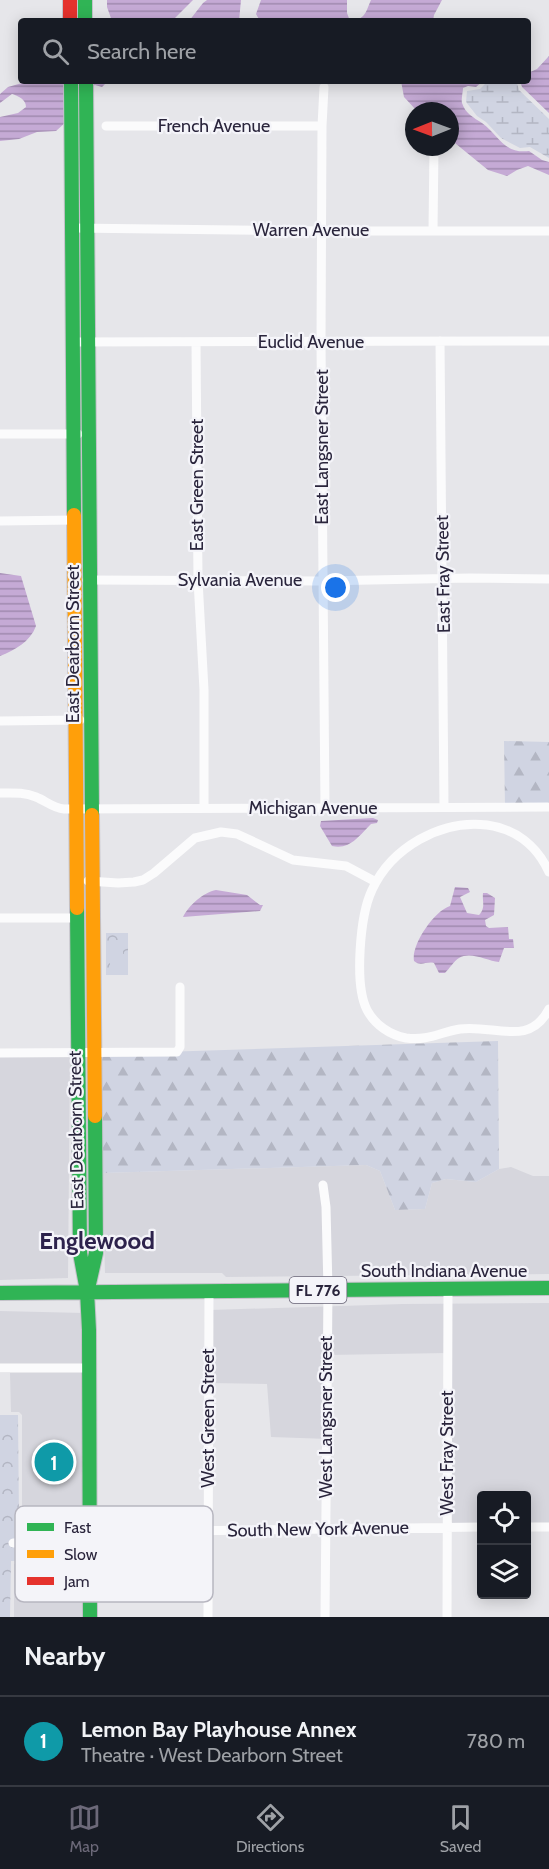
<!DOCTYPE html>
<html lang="en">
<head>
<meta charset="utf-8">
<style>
	:root { --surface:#171b24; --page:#20242c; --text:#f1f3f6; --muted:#9ea1a6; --line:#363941; --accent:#6c6979 }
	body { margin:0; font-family:Cabin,sans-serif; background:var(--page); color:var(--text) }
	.controls { position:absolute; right:18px; bottom:18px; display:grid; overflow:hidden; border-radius:6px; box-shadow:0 3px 15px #0003 }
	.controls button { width:54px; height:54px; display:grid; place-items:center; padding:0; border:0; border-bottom:2px solid var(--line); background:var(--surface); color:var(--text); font:30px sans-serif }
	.compass { position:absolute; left:405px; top:102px; width:54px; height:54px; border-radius:50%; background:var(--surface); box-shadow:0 3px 15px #0003; rotate:269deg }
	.you { position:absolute; left:336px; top:588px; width:21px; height:21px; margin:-15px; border:4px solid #fff; border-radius:50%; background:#1a73e8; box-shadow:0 0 0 9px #1a73e833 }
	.badge { display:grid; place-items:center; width:39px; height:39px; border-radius:50%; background:var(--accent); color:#fff; font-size:20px; font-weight:700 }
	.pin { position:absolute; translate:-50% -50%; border:3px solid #fff; box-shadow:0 2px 6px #0006 }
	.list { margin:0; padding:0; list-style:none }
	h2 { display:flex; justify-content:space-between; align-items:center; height:78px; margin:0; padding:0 24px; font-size:26px }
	h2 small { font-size:20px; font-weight:400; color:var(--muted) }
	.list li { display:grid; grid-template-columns:39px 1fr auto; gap:18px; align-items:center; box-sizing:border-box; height:90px; padding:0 24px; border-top:2px solid var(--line) }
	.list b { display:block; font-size:22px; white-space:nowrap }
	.list p { margin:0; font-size:20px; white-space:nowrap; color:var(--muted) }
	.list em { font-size:20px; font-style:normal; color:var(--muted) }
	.icon { flex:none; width:33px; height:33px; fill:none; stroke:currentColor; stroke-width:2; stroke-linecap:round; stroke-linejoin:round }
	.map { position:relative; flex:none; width:549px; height:1617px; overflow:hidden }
	.search { position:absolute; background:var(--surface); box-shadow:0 3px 15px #0003; left:18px; right:18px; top:18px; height:66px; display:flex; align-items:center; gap:15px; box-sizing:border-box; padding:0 21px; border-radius:6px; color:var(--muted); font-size:22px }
	.sheet { height:168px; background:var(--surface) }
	nav { display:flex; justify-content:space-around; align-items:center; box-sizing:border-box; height:84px; border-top:2px solid var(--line); background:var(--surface); font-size:16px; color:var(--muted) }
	nav a { display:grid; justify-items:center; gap:3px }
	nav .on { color:var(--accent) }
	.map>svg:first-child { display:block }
	.built { fill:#d6d6dd }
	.forest { fill:url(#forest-firs) }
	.wetland { fill:url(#wetland-marsh) }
	.park { fill:url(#park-crowns) }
	.pitch { fill:#d0d4e2 }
	.water { fill:url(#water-rules) }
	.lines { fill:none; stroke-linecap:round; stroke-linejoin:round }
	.fast-casing { stroke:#c4c2ca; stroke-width:16 }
	.slow-casing { stroke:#c4c2ca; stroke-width:16 }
	.jam-casing { stroke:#c4c2ca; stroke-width:16 }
	.street { stroke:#fbfbfc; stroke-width:9 }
	.fast { stroke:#30b455; stroke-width:14 }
	.slow { stroke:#ff9f0a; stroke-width:14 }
	.jam { stroke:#e5322d; stroke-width:14 }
	.labels { text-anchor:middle; stroke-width:4.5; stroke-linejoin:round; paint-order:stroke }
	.shield { fill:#f4f4f9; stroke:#676375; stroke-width:1.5 }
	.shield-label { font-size:16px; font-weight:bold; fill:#2a253c }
	.street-label { font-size:18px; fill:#2a253c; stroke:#f4f4f9 }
	.district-label { font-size:24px; font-weight:bold; fill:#2d224c; stroke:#f4f4f9 }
	.key { fill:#f4f4f9; stroke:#b7b6c0; stroke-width:1.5 }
	.key-label { font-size:16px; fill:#2a253c }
</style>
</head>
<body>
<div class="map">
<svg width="549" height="1617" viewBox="0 0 549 1617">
	<defs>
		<pattern id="forest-firs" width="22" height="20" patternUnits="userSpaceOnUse" patternTransform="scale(1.5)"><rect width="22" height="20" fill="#d0d4e2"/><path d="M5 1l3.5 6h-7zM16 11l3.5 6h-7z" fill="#b3b6c3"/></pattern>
		<pattern id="wetland-marsh" width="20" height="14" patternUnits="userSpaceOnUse" patternTransform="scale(1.5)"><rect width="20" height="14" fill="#d0d4e2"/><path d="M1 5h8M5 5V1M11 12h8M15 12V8" fill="none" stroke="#b3b6c3"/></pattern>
		<pattern id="park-crowns" width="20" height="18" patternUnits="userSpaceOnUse" patternTransform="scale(1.5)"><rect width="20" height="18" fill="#d0d4e2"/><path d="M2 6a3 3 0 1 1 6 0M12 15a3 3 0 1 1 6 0" fill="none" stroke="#b3b6c3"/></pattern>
		<pattern id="water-rules" width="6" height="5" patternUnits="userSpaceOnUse" patternTransform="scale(1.5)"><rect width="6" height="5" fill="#c5aad5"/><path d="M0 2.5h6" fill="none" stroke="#a08aae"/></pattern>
	</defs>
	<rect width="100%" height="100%" fill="#e6e6ea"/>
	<path class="built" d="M70 1055 68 1278 0 1280V1056Z
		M366 1165 380 1171 395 1210 425 1209 432 1183 446 1179 476 1182 499 1169 511 1167 533 1176H549V1274L226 1277 222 1273H105L102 1173Z
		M549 1303V1526H527L526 1496H482L481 1526H447V1353L328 1355 329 1439 271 1437 267 1384 210 1383V1310L403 1304Z
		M0 1311 84 1313 85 1617H14V1564L82 1563 83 1560V1521L79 1518H22V1415L19 1412H11L10 1373H0Z"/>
	<path class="forest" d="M504 741 549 742V809L505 806Z
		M498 1041 499 1169 476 1182 446 1179 432 1183 425 1209 395 1210 380 1171 366 1165 102 1173 99 1054Z"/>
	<path class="wetland" d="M488 81H507L517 83 519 90 549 119V158L530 147 520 148 501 138 486 122 477 116 466 102 467 91 480 89Z"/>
	<path class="park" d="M106 933H128V975H106Z
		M0 1415H18L19 1521 79 1522 80 1560 11 1561 10 1617H0Z"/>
	<path class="pitch" d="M110 940H123V968H110Z"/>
	<path class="water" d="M107 0H193L172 21H112L107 7Z
		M207 0H241L239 21H189L203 3Z
		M261 0H347V13L350 21H260L256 14Z
		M371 0H442L434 15 433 21H353C366 18 366 11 371 0Z
		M549 56V113L522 87 520 81H528V73L537 69Z
		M29 81H108L102 87 95 85 70 95 66 122 56 131 37 132 19 139 0 141V117L18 113 26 107C26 99 18 96 12 94L0 103V94L8 87Z
		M401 81H483L476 87 468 86 463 88C463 92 461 99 462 103 465 113 474 118 482 123 499 135 503 154 529 151L542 160 549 162V175L528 166 517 170 507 176 488 170 450 139V111H417L404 97Z
		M0 573 21 576 36 626C30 642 15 650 0 656Z
		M373 818 378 820 377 823 371 824C359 836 350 850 332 846L320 826 321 821Z
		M455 887 468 888 470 892 460 897 467 913 479 915C486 907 482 902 483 893H487L495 898 494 915 485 920 486 926 489 928 508 927 509 939H513L514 948H504L499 962C487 961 471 951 459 958 454 961 449 969 445 973H439L434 963C426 961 421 967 414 961 411 945 434 911 450 906Z
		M216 890 247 895 260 905H263L260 911 183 917C189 905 204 892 216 890Z"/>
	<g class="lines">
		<defs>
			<path id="fast" d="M85 0V21
				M71 81 74 515
				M86 81 92 815
				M77 908 80 1253 87 1291 89 1330 90 1617
				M89 1284 96 1253 95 1116
				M0 1293 549 1288"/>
			<path id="slow" d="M74 515 77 908
				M92 815 95 1116"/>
			<path id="jam" d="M70 0V21"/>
		</defs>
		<use href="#fast" class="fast-casing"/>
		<use href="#slow" class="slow-casing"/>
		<use href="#jam" class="jam-casing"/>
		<path class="street" d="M324 87 322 126 321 342 325 808
			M106 126H322
			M73 228 322 231H549
			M433 230 434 147
			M440 341 444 807
			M74 342 549 341
			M196 342 198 580 204 690V808
			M0 434H78
			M0 521 75 520
			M87 580 322 581 470 578 549 579
			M0 721 80 720
			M0 793C12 793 24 792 36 797 46 801 53 808 64 809L549 807
			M549 872C537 846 516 829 487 825 441 819 391 848 372 890 360 915 354 985 367 1010 375 1025 390 1035 406 1038 429 1041 440 1032 460 1029 493 1024 529 1048 549 1009
			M88 881 118 883 134 882 143 880 154 873 195 838 221 832 237 834 293 860 346 866 376 882
			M0 918H77
			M0 1053 177 1052 180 1047V987
			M323 1185 326 1207 328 1289 325 1617
			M0 1368H89
			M526 1527H549
			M13 1543 77 1541C87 1540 93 1533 103 1532L482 1527
			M208 1617 209 1291
			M447 1617 448 1289"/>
		<use href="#fast" class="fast"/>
		<use href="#slow" class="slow"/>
		<use href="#jam" class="jam"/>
	</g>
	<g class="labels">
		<rect class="shield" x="289.5" y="1277" width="57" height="26" rx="4.5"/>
		<g class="shield-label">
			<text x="318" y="1296">FL 776</text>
		</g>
		<g class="street-label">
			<text x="214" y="132">French Avenue</text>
			<text x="311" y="236">Warren Avenue</text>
			<text x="311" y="348">Euclid Avenue</text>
			<text transform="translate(322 447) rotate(-90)" y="6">East Langsner Street</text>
			<text transform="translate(197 485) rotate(-90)" y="6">East Green Street</text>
			<text transform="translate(443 574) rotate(-91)" y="6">East Fray Street</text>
			<text x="240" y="586">Sylvania Avenue</text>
			<text transform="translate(73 644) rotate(-90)" y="6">East Dearborn Street</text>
			<text x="313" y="814">Michigan Avenue</text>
			<text transform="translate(76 1130) rotate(-91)" y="6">East Dearborn Street</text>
			<text x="444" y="1277">South Indiana Avenue</text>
			<text transform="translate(326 1417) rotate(-90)" y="6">West Langsner Street</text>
			<text transform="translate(208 1418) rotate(-90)" y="6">West Green Street</text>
			<text transform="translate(447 1453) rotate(-90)" y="6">West Fray Street</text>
			<text transform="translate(318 1529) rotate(-1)" y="6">South New York Avenue</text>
		</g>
		<g class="district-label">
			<text x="97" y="1249">Englewood</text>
		</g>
	</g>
	<rect x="15" y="1506" width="198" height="96" rx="9" class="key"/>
	<rect x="27" y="1523" width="27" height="8" fill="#30b455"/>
	<rect x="27" y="1550" width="27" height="8" fill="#ff9f0a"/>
	<rect x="27" y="1577" width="27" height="8" fill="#e5322d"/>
	<g class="key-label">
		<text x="64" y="1533">Fast</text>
		<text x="64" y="1560">Slow</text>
		<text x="64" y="1587">Jam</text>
	</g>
</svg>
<div class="controls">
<button><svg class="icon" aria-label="locate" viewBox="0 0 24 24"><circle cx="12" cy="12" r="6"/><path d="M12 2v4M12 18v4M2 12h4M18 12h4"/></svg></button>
<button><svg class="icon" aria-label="layers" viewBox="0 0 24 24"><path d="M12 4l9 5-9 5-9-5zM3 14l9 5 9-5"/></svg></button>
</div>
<svg class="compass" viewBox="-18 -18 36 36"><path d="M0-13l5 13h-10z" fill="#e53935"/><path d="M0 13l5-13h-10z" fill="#9ea1a6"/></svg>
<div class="you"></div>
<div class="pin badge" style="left:54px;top:1462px;background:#0f9aa8">1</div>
<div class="search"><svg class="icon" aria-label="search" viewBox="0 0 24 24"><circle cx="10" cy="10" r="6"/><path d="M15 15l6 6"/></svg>Search here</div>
</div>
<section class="sheet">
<h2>Nearby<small></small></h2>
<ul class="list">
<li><span class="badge" style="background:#0f9aa8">1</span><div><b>Lemon Bay Playhouse Annex</b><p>Theatre · West Dearborn Street</p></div><em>780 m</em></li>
</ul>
</section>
<nav>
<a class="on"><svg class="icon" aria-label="map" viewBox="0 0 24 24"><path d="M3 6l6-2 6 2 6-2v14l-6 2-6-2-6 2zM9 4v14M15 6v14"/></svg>Map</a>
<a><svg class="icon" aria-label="directions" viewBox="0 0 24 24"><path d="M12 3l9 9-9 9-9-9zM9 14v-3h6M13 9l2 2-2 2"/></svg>Directions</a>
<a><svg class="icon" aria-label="saved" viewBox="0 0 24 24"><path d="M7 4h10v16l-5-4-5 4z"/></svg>Saved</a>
</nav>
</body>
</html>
